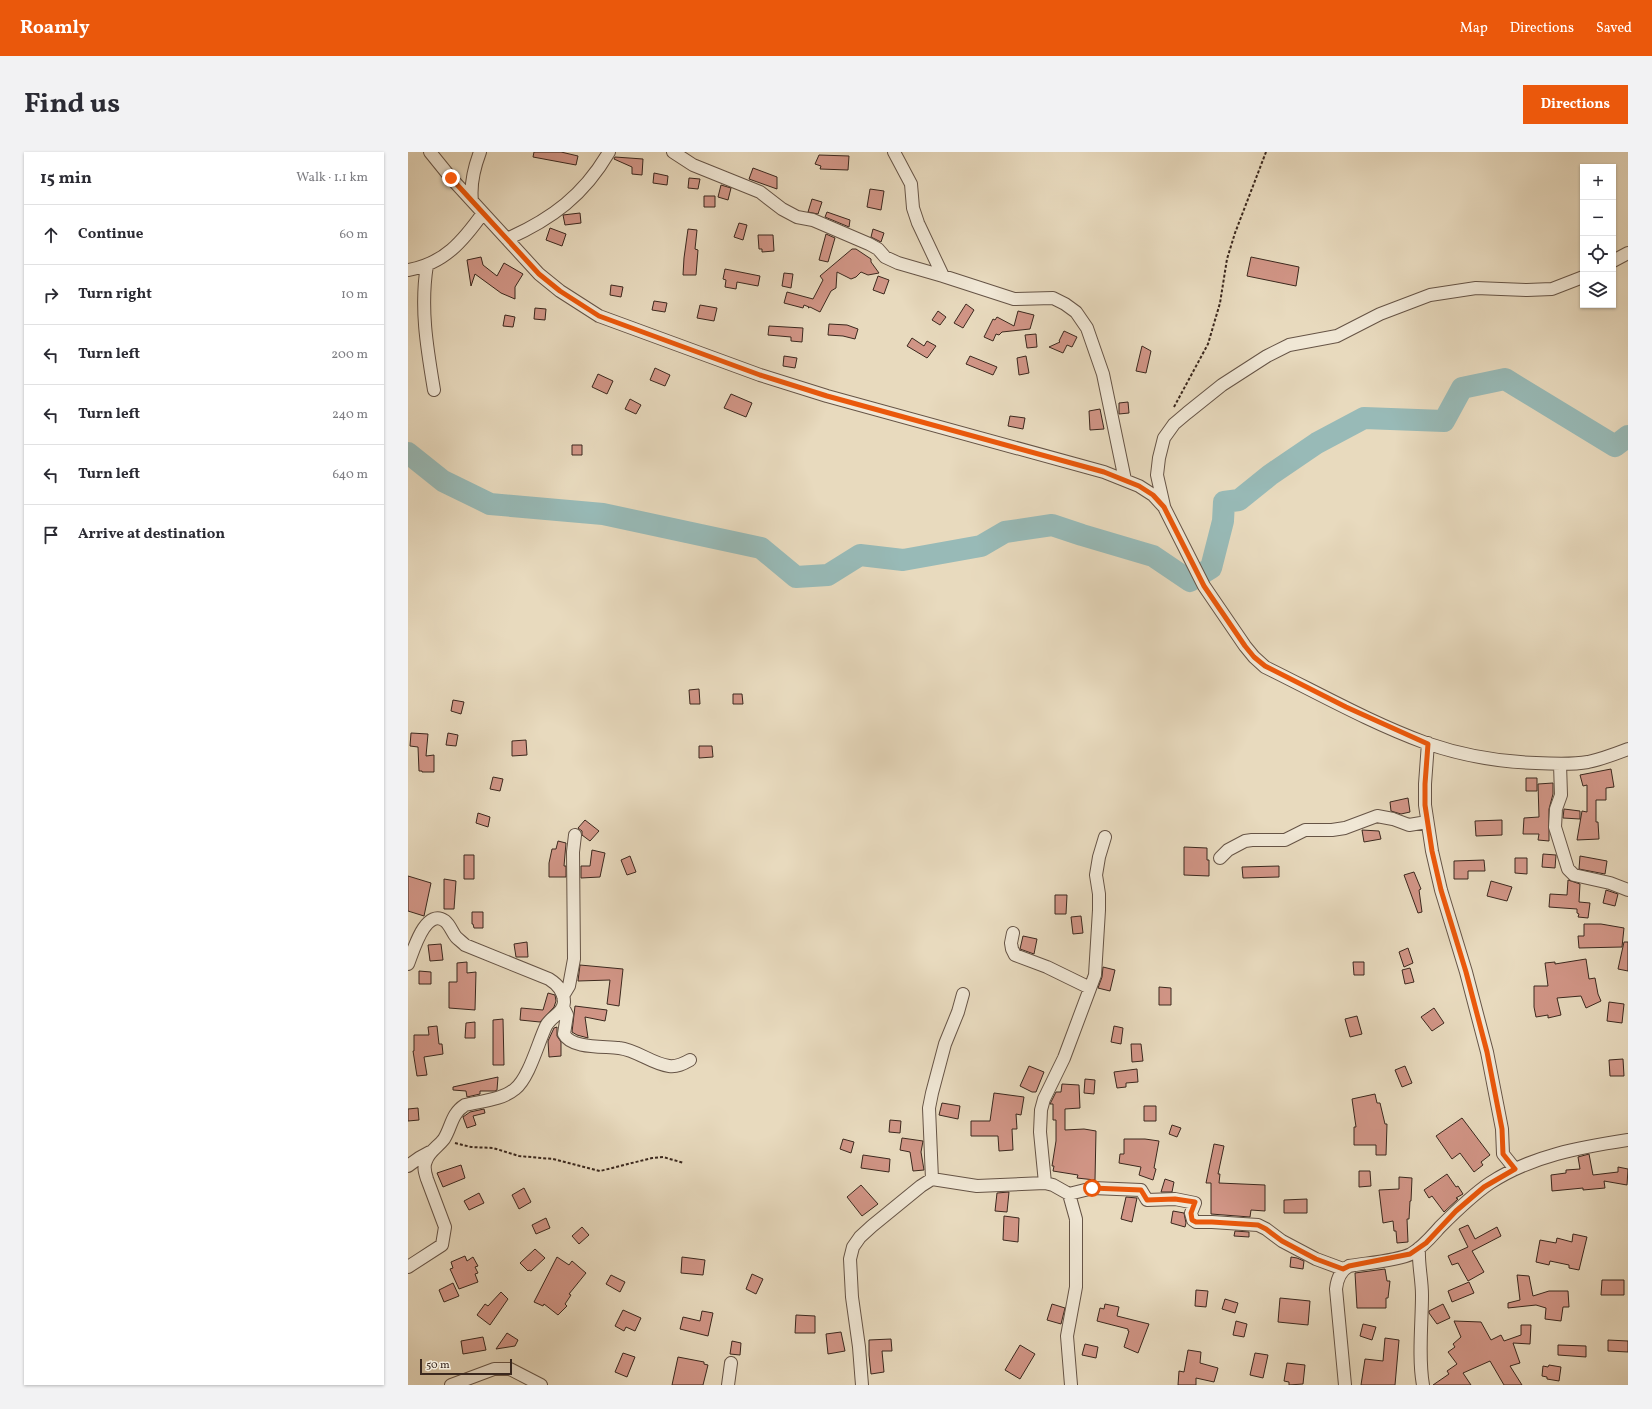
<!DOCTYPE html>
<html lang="en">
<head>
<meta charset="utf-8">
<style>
	:root { --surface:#fff; --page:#f2f2f3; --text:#2b2b33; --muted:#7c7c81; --line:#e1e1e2; --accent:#ea580c }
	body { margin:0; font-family:Vollkorn,serif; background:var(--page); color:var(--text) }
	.controls { position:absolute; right:12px; top:12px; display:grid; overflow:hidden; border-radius:0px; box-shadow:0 1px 3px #0004 }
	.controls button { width:36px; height:36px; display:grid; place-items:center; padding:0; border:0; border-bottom:1px solid var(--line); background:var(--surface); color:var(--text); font:20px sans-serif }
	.scale { position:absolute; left:12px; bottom:10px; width:92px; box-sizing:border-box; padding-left:4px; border:2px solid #3b281e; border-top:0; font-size:11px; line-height:14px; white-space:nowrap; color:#3b281e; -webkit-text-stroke:3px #f0e7d5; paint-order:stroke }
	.stop { position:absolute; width:12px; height:12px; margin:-9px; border:3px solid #ea580c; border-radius:50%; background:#fff }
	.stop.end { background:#ea580c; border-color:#fff; box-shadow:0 1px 4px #0008 }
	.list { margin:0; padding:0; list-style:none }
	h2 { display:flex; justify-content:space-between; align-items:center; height:52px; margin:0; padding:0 16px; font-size:17px }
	h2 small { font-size:13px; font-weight:400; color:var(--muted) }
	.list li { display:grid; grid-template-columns:26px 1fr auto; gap:12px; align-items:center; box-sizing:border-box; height:60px; padding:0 16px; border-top:1px solid var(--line) }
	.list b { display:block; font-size:15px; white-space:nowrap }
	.list em { font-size:13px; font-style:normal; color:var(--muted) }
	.icon { flex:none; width:22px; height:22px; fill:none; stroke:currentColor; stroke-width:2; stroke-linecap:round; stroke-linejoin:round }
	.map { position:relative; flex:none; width:1220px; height:1233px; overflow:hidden; border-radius:0px }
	header { display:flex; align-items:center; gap:24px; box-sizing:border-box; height:56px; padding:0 20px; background:var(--accent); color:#fff }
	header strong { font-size:19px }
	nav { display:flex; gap:22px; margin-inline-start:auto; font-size:14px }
	.intro { display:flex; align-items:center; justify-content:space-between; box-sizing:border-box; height:96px; padding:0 24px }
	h1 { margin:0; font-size:28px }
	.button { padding:10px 18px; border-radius:0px; background:var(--accent); color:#fff; font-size:14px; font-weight:700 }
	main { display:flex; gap:24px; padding:0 24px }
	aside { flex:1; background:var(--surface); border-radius:0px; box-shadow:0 1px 3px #0004 }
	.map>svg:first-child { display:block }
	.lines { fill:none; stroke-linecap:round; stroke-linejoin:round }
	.river { stroke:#98bab7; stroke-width:22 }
	.building { fill:#d19586; stroke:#3b281e }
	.minor-casing { stroke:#665446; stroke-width:14 }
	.path { stroke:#3b281e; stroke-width:2; stroke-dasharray:3 2; stroke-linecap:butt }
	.minor { stroke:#f0e7d5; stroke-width:12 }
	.route { stroke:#ea580c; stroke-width:5 }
</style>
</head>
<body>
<header>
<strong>Roamly</strong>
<nav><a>Map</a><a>Directions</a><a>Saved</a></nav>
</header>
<div class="intro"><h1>Find us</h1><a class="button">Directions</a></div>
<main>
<aside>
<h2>15 min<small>Walk · 1.1 km</small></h2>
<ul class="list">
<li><svg class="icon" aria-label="ahead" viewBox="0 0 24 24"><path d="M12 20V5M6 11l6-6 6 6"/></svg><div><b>Continue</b></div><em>60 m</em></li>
<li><svg class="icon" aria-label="right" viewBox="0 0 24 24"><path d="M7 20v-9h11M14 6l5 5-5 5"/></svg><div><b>Turn right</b></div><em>10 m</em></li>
<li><svg class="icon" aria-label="left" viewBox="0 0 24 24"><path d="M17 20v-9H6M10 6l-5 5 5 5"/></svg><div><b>Turn left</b></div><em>200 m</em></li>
<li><svg class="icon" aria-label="left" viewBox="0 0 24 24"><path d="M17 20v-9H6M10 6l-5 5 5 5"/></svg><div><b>Turn left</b></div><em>240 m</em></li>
<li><svg class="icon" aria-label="left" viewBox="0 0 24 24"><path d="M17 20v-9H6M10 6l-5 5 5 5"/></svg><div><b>Turn left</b></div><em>640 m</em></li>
<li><svg class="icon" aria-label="arrive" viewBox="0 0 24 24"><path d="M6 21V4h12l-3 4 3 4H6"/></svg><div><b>Arrive at destination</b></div></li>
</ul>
</aside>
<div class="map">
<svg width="1220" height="1233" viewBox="0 0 1220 1233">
	<rect width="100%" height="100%" fill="#e8dabe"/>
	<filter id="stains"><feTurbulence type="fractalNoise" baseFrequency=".005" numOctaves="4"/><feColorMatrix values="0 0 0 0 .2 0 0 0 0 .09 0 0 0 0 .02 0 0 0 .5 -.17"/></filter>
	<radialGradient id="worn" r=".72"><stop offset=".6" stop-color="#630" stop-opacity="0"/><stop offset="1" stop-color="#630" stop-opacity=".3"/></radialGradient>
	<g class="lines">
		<path class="river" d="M0 301 35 329 82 352 195 362 353 396 388 425 420 423 452 403 495 408 573 394 597 380 644 373 674 383 745 404 782 429 803 416 815 369 816 350 831 348 862 323 909 291 956 266 1036 269 1054 236 1097 227 1207 294 1220 284"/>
	</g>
	<path class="building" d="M126 0H153L170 4 168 13 125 5Z
		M411 3 441 4 440 18 412 17 413 14 407 12Z
		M207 5 235 7 234 23 224 22V15L206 7Z
		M345 16 369 25V37L341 27Z
		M246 21 260 24 259 33 245 31Z
		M281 26 292 27 290 37 280 36Z
		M313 33 323 36 320 48 310 45Z
		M462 37 476 39 473 58 459 55Z
		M296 44H307V55H296Z
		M404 47 414 50 410 62 400 60Z
		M419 60 442 68 441 75 417 65Z
		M172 61 173 71 157 73 155 63Z
		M331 71 339 73 335 88 326 85Z
		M142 76 158 82 154 94 138 88Z
		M280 77 289 78 287 97 290 98 288 123H275L276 106Z
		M465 77 476 81 473 90 463 85Z
		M418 82 427 86 420 110 411 108Z
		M350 83H365L366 99 354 100V97H351Z
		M444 97H448L463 107V110L471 121 460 123 453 120 448 125 443 127 429 120 428 136 423 139 412 160 402 155 400 156 401 155 396 153 395 156 376 151 379 140 405 147 415 128 412 124Z
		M73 105 75 113 89 124 96 111 115 122 107 135V147L93 141 67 122 63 134 59 108Z
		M843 105 891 115 888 134 839 124Z
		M317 117 352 124 350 134 329 130 328 137 317 135 318 128 315 127Z
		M376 121 385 122 383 136 374 134Z
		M470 124 481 128 476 142 465 138Z
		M203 133 215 135 213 145 202 143Z
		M246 149 259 151 257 160 244 158Z
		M558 152 566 158 555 176 546 171Z
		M292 153 309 156 306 169 289 166Z
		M127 156 138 157 137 168 126 167Z
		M530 159 538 165 532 173 524 168Z
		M610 159 626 163 622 177 594 180 591 183 588 182 585 189 576 185 585 167 587 168 589 165 606 174Z
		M97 163 107 165 105 175 95 174Z
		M421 172 439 173 450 177 447 187 435 184 420 183Z
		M361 174 395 176 394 190 383 189V185L360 183Z
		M656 179 669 185 664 195 659 193 655 201 641 195 652 190 651 189Z
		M628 182 629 195 619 196 617 183Z
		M504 186 516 194 519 189 528 194 520 205 519 206 499 194Z
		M734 194 743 199 738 221 728 219Z
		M376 204 389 206 387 216 375 214Z
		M562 204 589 215 585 223 558 212Z
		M618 204 621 221 611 223 609 206Z
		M247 216 262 223 257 234 242 228Z
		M190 222 205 229 199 242 184 235Z
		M323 242 344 251 338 265 316 256Z
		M222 247 233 253 228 262 217 257Z
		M720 250 721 261 711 262V251Z
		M692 257 696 277 682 278 681 259Z
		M602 264 617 266 615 277 600 274Z
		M164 293H174V303H164Z
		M291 537 292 552H282L281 538Z
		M325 542H334L335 552H325Z
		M45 548 56 550 53 562 43 559Z
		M3 581 20 582 18 604 26 603V620H14V619H11L10 595 2 594Z
		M40 581 50 583 48 594 38 593Z
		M118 588 119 603 104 604V589Z
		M291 594H304L305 605 291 606Z
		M1203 617 1206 635 1198 636V648H1188V670H1190L1191 687 1169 688 1174 659 1179 660V633L1175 634 1172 623Z
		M85 625 95 627 92 639 82 637Z
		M1118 626H1129V639H1118Z
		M1145 631V642L1141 657V689L1130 688 1131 682H1115L1116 666 1131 665 1130 632Z
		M1000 646 1002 660 993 662 983 659 982 650Z
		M1156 657 1172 659V667L1155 666Z
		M70 661 82 665 80 675 68 671Z
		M177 668 191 679 182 689 174 683V679L170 676Z
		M1094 668V683L1068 684 1067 669Z
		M954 678 971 679 973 687 956 690Z
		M150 689 158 691 156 714H158V725H141V711L144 697H148Z
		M776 695 799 696V708H801V724L776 723Z
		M184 698 197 701 192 725 173 726V714H182Z
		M1135 702 1148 703 1147 716 1134 715Z
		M56 703H66V727H56Z
		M222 704 228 720 219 723 213 708Z
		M1172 704 1199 709 1197 722 1171 717Z
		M1107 706H1119V722L1107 721Z
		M1076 708 1077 719H1060V727H1046V709Z
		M871 714V725L835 726 834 715Z
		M1006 720 1013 737 1011 738 1014 760 1010 761 996 723Z
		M0 724 23 731 16 764 0 759Z
		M36 727 48 729 46 757H36Z
		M1160 728 1172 732 1171 750 1182 751 1180 766 1170 765 1171 762 1169 761V757L1141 755 1142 742 1159 743Z
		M1083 729 1104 735 1099 749 1079 744Z
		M1198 738 1210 742 1207 754 1195 751Z
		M647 743H659L658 762H647Z
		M64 760H75V776H66L65 772H64Z
		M673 764 675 781 665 782 663 765Z
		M1176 772H1193L1216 776 1214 795 1171 796 1170 784H1176Z
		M615 784 629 787 626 802 612 797Z
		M119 790 120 805H108L106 792Z
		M1216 790H1220V819L1210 817Z
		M33 792 35 808 22 809 20 793Z
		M1000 796 1005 811 996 815 991 800Z
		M1178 807 1181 827 1187 826 1190 842 1193 849 1178 856 1173 844 1149 846 1153 863 1140 866V863L1128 865 1126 855V834H1140L1137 811 1147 810V812Z
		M59 810V821L68 820 67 858 41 856V830H49V811Z
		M945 810H956V823H946Z
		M172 813 215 817 211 854 199 852 202 828 170 829Z
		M695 815 707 818 702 839 690 836 694 825Z
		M1002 816 1006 830 997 832 994 818Z
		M11 819 23 820V832H11Z
		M751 835 763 836V853H751Z
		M140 841 147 843 148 849 146 855 132 870 112 868 113 856 135 858Z
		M1201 850 1216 852 1214 871 1199 869Z
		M167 854 199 858 197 869 177 865 180 886 169 883 164 880Z
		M1026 856 1036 871 1024 879 1013 865Z
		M949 864 954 882 942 885 937 867Z
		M95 867 96 913H85V868Z
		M67 870V886H57L58 871Z
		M29 874 31 892H34L35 902 16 905 19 923 9 924 5 899H6V883H21L20 875Z
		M706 874 715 876 713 892 703 890Z
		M149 875V884L153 890V904L141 905 140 889 146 876Z
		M723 892H733L735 909 724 910Z
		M1215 907 1216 924H1202L1201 908Z
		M621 914 636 920 628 940H624L612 934Z
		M997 914 1004 931 994 935 987 918Z
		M729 917 730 930 718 931V935L709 936 706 920Z
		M90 925 89 938 87 939H72V942L59 945 58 939 45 938V935Z
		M677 927 687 928 686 942 676 941Z
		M654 932 671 933 672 956 657 957V978L676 977 688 979 687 1028 669 1026 670 1023 645 1019 646 1014H644L648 989V968H645V952H642L648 940H653Z
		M586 941 616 945 613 963 608 962 609 977H604L605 998 591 999 590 984H563V969H582Z
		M967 942 969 951H972L977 972H979L978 1003H968V993H946V975H948L944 947Z
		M534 951 552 954 550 967 531 963Z
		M736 954H748V969H736Z
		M10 956 11 968 0 969V957Z
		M76 957 77 961 65 964 68 973 59 976 55 965 62 960Z
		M1054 966 1082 1003 1073 1010 1075 1013 1066 1020 1052 1001 1044 1007 1028 984Z
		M482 968 493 969 492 981 481 980Z
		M764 973 773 976 769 985 761 982Z
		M494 986 515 989 513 1000 516 1018 505 1019 502 1000 492 998Z
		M435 987 446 990 443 1001 432 997Z
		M716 987H737L751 989 746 1016 748 1017 745 1028 731 1023 733 1015 711 1011 712 1002H716Z
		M806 992 816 994 810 1022H812L811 1031 857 1033V1059L843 1058 842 1065 803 1062V1031H798Z
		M1181 1002 1185 1023 1210 1020V1015L1220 1017 1219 1033 1196 1029 1197 1036 1175 1038V1036L1144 1039 1143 1023 1158 1021V1018L1172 1017 1170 1005Z
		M455 1003 482 1007 481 1020 453 1016Z
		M53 1013 57 1026 35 1035 29 1021Z
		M951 1019H962L963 1034 951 1035Z
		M1039 1022 1048 1035 1050 1034 1055 1042 1048 1046 1050 1047 1036 1060 1024 1044 1021 1046 1016 1038Z
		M991 1025 1004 1026 1003 1049H1002L1001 1067H999L1000 1090 989 1091 988 1079H986L985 1069 975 1071 971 1038 991 1037Z
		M757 1027 766 1030 764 1040H753Z
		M453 1033 470 1052 454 1064 439 1045Z
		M116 1036 123 1050 111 1057 104 1043Z
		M601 1040 599 1060 587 1059 589 1041Z
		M71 1041 76 1051 61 1058 56 1049Z
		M718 1045 729 1046 724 1070 713 1067Z
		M899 1047V1061H876V1048Z
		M765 1059 776 1061 778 1071 777 1075 763 1071Z
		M596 1064 611 1066 610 1090 595 1088Z
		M138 1066 142 1076 128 1082 124 1073Z
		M1060 1073 1067 1087 1089 1075 1093 1084 1064 1099 1076 1120 1060 1129 1050 1111 1044 1113 1040 1104 1060 1095 1051 1077Z
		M174 1075 181 1083 171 1092 164 1084Z
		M827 1079 841 1080V1085L826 1084Z
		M1165 1082 1179 1085 1171 1118 1161 1116V1113L1142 1109 1141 1113 1128 1110 1132 1088 1148 1091 1149 1086 1164 1090Z
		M127 1097 137 1106 123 1119 121 1118 120 1119 112 1111Z
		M57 1104 59 1109 65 1105 70 1114 67 1115 70 1121 67 1122 70 1130 51 1137 42 1117 45 1116 43 1110Z
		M149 1105 161 1113 164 1109 178 1121 161 1142 163 1143 157 1152 159 1154 150 1163 136 1152 135 1154 126 1150Z
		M274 1105 297 1108 295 1123 273 1121Z
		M883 1105 889 1106 896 1109 895 1117 882 1115Z
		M977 1117 979 1129H982L980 1146H978V1156H949L947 1121Z
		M344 1122 355 1127 348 1142 338 1137Z
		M203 1123 217 1130 212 1140 198 1132Z
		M1109 1123 1121 1124 1125 1144 1141 1139H1160L1161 1155H1155L1153 1169 1137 1167 1138 1156 1128 1153 1100 1156V1151L1112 1148Z
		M1194 1128H1216V1143H1193Z
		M1061 1130 1066 1141 1044 1150 1040 1139Z
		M45 1131 51 1144 36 1150 31 1138Z
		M788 1138 800 1139 798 1155 787 1154Z
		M93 1140 100 1147 82 1173 69 1163 77 1152 80 1154Z
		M872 1146 902 1149 900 1173 870 1170Z
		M817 1147 830 1151 827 1161 814 1157Z
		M644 1152 657 1156 653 1172 639 1168Z
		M697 1152 711 1155 709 1164 741 1172 730 1201 716 1195 721 1179H720V1177L689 1169 692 1156 696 1157Z
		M1035 1152 1042 1166 1029 1172 1021 1161V1159Z
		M215 1158 233 1166 227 1179 218 1175 216 1179 207 1174Z
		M294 1159 305 1161 300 1184 272 1177 275 1165 292 1169Z
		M388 1163 407 1164V1181H387Z
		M828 1169 839 1172 836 1185 825 1183Z
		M1046 1169 1073 1170 1083 1188 1093 1183 1096 1189 1113 1183V1173H1123L1122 1192 1105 1191 1112 1211 1102 1214 1114 1233H1096L1082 1209 1055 1221 1063 1233H1025L1041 1222 1039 1219 1049 1212 1040 1200 1047 1195 1045 1192 1053 1185Z
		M955 1172 968 1175 964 1188 952 1184Z
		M433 1180 437 1199 420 1202 418 1182Z
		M99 1181 110 1188 107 1194 88 1197Z
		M75 1185 78 1198 55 1202 53 1189Z
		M977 1186 991 1188 987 1233H953L957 1207 975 1209Z
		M483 1187 484 1199H474L476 1220 463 1222 461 1203V1188Z
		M1200 1188 1220 1189V1200L1200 1199Z
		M324 1189 333 1191 332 1203 322 1202Z
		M677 1192 690 1195 688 1206 674 1203Z
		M612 1193 627 1202 612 1227 597 1218Z
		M1150 1193 1178 1194V1205L1150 1203Z
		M780 1198 793 1200 792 1211 810 1216 806 1230 788 1226V1233H770L771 1219 776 1220Z
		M215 1201 227 1205 219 1225 207 1220Z
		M847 1201 860 1203 855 1226 842 1223Z
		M270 1205 296 1210V1212L300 1213 295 1233H264Z
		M879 1211 897 1213 895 1232 881 1233V1230L876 1229Z
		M1141 1213 1153 1215 1151 1229 1139 1227V1225L1134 1224 1135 1214 1140 1215Z"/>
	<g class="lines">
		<defs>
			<path id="minor" d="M22 0 43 26 131 122 152 139 191 164 352 223 419 244 696 320 731 334 745 343 756 355 796 434 837 494 846 505 857 515C910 541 963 571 1018 591 1053 603 1092 610 1128 611 1145 612 1163 613 1180 610 1194 607 1207 602 1220 597
				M265 0 285 13 352 40 374 57 389 65 405 68 461 92 470 97 477 105 490 111 535 124 606 147 645 146 657 152 668 160 679 176 695 222 717 328
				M486 0 503 32 505 56 510 71 535 124
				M64 49C62 32 66 16 72 0
				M99 87C144 67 176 43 201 0
				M1205 109 1220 101
				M19 113C12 156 19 196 26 238
				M0 118C36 112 55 89 75 61
				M756 354 749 323 751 306 756 286 766 272 779 261 814 233 859 204 881 193 929 184 972 162 1022 143 1068 136 1119 138 1144 137 1175 125
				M1020 591 1017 632V653L1024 699 1033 738 1058 820 1079 900 1094 977 1095 1002 1107 1017
				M1152 612 1153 643 1148 657 1147 675 1160 717 1166 723 1202 731 1220 738
				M812 706 820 698 837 689 844 688H877L897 678H924L937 676 969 664 985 667 1001 673 1019 670
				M605 781 603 791 604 797 607 803 639 815 682 836
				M0 812C5 800 17 755 37 769 42 773 44 780 48 785 51 788 54 790 57 793L141 827C149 832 156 840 156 850 155 862 143 864 138 874 130 891 121 926 107 937 94 948 73 949 57 953 43 962 44 974 36 987 30 995 21 999 18 1009 15 1015 17 1021 19 1027L37 1075 34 1093 0 1115
				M155 844 161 834 166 807 165 700 167 683
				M155 855 159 863 156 882C163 897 197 894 211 896 229 898 244 912 261 914 269 915 275 912 282 908
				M0 1014 11 1006 22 1000
				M524 1027 521 956 524 941 537 892 550 860 555 842
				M637 1031 632 980 633 958 636 947 656 906 687 823 691 758V742L688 723 691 705 697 685
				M661 1042 668 1067V1135L659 1184 663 1233
				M1011 1096C1010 1112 1014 1127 1014 1143 1014 1171 1010 1206 1015 1233
				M43 1233 86 1217H102L133 1233
				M320 1233 323 1211
				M454 1233 451 1195 444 1145 442 1107 445 1095 452 1085 464 1074 513 1034 524 1027 569 1034 637 1031 645 1033 661 1042 685 1036 733 1038 739 1048 767 1047 787 1051 783 1061 785 1068 788 1070H804L850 1073 858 1077 874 1089 908 1107 935 1117
				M937 1233 928 1137C929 1127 932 1119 941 1114 958 1111 989 1109 1003 1102 1015 1095 1023 1085 1032 1075 1047 1060 1064 1043 1082 1031 1123 1004 1173 995 1220 988"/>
		</defs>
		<use href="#minor" class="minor-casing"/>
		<path class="path" d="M766 255 800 192 812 151 819 107 827 81 858 0
			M47 991 63 995 85 996 111 1004 145 1007 192 1019 244 1006 255 1005 276 1011"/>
		<use href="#minor" class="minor"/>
	</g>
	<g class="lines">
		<path class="route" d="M43 26 131 122 152 139 191 164 352 223 419 244 696 320 731 334 745 343 756 355 796 434 837 494 846 505 857 514 938 555 1020 592 1017 632V653L1024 699 1033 738 1058 820 1079 900 1094 977 1095 1002 1107 1017 1076 1035 1048 1059 1018 1091 1002 1102 941 1114 935 1117 908 1107 874 1089 858 1077 850 1073 804 1070H788L784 1068 783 1061 787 1050 767 1047 739 1048 733 1038 684 1036"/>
	</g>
	<rect width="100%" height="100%" filter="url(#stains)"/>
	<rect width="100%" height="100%" fill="url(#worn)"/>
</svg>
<div class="controls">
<button>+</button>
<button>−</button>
<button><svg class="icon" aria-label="locate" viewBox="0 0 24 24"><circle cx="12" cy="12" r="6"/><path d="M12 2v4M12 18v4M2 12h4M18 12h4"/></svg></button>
<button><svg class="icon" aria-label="layers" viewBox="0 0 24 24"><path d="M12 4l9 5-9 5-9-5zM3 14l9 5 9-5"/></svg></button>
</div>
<div class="scale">50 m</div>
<div class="stop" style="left:684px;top:1036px"></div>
<div class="stop end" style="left:43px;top:26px"></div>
</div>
</main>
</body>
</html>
